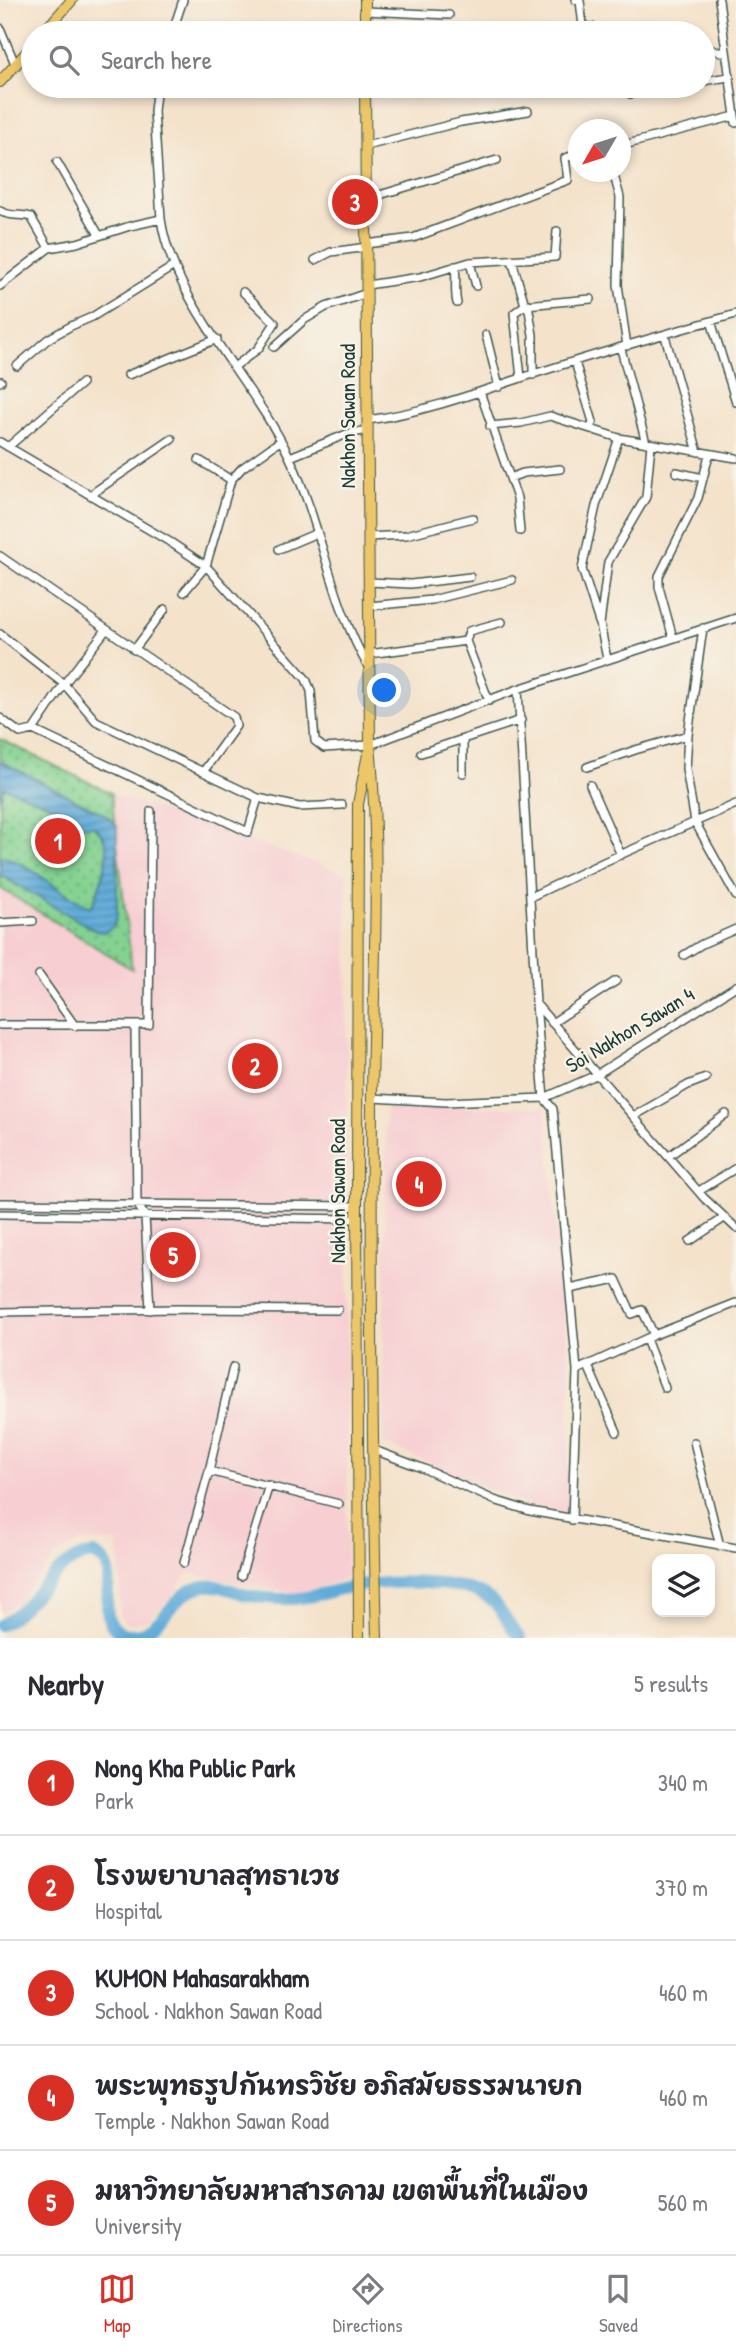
<!DOCTYPE html>
<html lang="en">
<head>
<meta charset="utf-8">
<style>
	:root { --surface:#fff; --page:#f2f2f3; --text:#2b2b33; --muted:#7c7c81; --line:#e1e1e2; --accent:#d93025 }
	body { margin:0; font-family:"Patrick Hand","Playpen Sans Thai",sans-serif; background:var(--page); color:var(--text) }
	.controls { position:absolute; right:21px; bottom:21px; display:grid; overflow:hidden; border-radius:14px; box-shadow:0 4px 10px #0003 }
	.controls button { width:63px; height:63px; display:grid; place-items:center; padding:0; border:0; border-bottom:2px solid var(--line); background:var(--surface); color:var(--text); font:35px sans-serif }
	.compass { position:absolute; left:568px; top:119px; width:63px; height:63px; border-radius:50%; background:var(--surface); box-shadow:0 4px 10px #0003; rotate:231deg }
	.you { position:absolute; left:385px; top:691px; width:24px; height:24px; margin:-18px; border:5px solid #fff; border-radius:50%; background:#1a73e8; box-shadow:0 0 0 10px #1a73e833 }
	.badge { display:grid; place-items:center; width:46px; height:46px; border-radius:50%; background:var(--accent); color:#fff; font-size:23px; font-weight:700 }
	.pin { position:absolute; translate:-50% -50%; border:4px solid #fff; box-shadow:0 2px 7px #0006 }
	.list { margin:0; padding:0; list-style:none }
	h2 { display:flex; justify-content:space-between; align-items:center; height:91px; margin:0; padding:0 28px; font-size:30px }
	h2 small { font-size:23px; font-weight:400; color:var(--muted) }
	.list li { display:grid; grid-template-columns:46px 1fr auto; gap:21px; align-items:center; box-sizing:border-box; height:105px; padding:0 28px; border-top:2px solid var(--line) }
	.list b { display:block; font-size:26px; white-space:nowrap }
	.list p { margin:0; font-size:23px; white-space:nowrap; color:var(--muted) }
	.list em { font-size:23px; font-style:normal; color:var(--muted) }
	.icon { flex:none; width:38px; height:38px; fill:none; stroke:currentColor; stroke-width:2; stroke-linecap:round; stroke-linejoin:round }
	.map { position:relative; flex:none; width:736px; height:1638px; overflow:hidden }
	.search { position:absolute; background:var(--surface); box-shadow:0 4px 10px #0003; left:21px; right:21px; top:21px; height:77px; display:flex; align-items:center; gap:18px; box-sizing:border-box; padding:0 24px; border-radius:38px; color:var(--muted); font-size:26px }
	.sheet { height:616px; background:var(--surface) }
	nav { display:flex; justify-content:space-around; align-items:center; box-sizing:border-box; height:98px; border-top:2px solid var(--line); background:var(--surface); font-size:19px; color:var(--muted) }
	nav a { display:grid; justify-items:center; gap:4px }
	nav .on { color:var(--accent) }
	.map>svg:first-child { display:block }
	.built { fill:#f7cfd2 }
	.grass { fill:url(#grass-dots); stroke:#528862; stroke-width:2 }
	.water { fill:url(#water-rules); stroke:#407486; stroke-width:2 }
	.lines { fill:none; stroke-linecap:round; stroke-linejoin:round }
	.river { stroke:#61acd9; stroke-width:12 }
	.minor-casing { stroke:#3f564a; stroke-width:10 }
	.major-casing { stroke:#3f564a; stroke-width:12 }
	.minor { stroke:#fff; stroke-width:7 }
	.major { stroke:#ecc669; stroke-width:10 }
	.labels { text-anchor:middle; stroke-width:5; stroke-linejoin:round; paint-order:stroke }
	.street-label { font-size:21px; fill:#1f3d34; stroke:#f7f3e8 }
</style>
</head>
<body>
<div class="map">
<svg width="736" height="1638" viewBox="0 0 736 1638">
	<defs>
		<pattern id="grass-dots" width="8" height="8" patternUnits="userSpaceOnUse" patternTransform="scale(1.75)"><rect width="8" height="8" fill="#84d291"/><path d="M2 2h.1M6 6h.1" fill="none" stroke="#6bac77" stroke-width="1.8" stroke-linecap="round"/></pattern>
		<pattern id="water-rules" width="6" height="5" patternUnits="userSpaceOnUse" patternTransform="scale(1.75)"><rect width="6" height="5" fill="#61acd9"/><path d="M0 2.5h6" fill="none" stroke="#4f8db1"/></pattern>
	</defs>
	<rect width="100%" height="100%" fill="#f7f3e8"/>
	<filter id="ink" filterUnits="userSpaceOnUse"><feTurbulence type="fractalNoise" baseFrequency=".0143" numOctaves="2"/><feDisplacementMap in="SourceGraphic" scale="14" xChannelSelector="R" yChannelSelector="G"/><feConvolveMatrix kernelMatrix="1 2 1 2 8 2 1 2 1" color-interpolation-filters="sRGB"/></filter>
	<filter id="wash" filterUnits="userSpaceOnUse"><feTurbulence type="fractalNoise" baseFrequency=".00686" numOctaves="4" result="noise"/><feDisplacementMap in="SourceGraphic" scale="28" xChannelSelector="R" yChannelSelector="G"/><feGaussianBlur stdDeviation="1.57" result="paint"/><feColorMatrix in="noise" values="0 0 0 0 0 0 0 0 0 0 0 0 0 0 0 0 0 1.4 0 .05"/><feComposite in="paint" operator="in"/></filter>
	<g filter="url(#wash)">
		<rect width="100%" height="100%" fill="#f4e2ca"/>
		<path class="built" d="M111 793 347 874V1578L297 1594 188 1573 170 1598 146 1621 127 1624 120 1615V1562L116 1542H80L56 1555 20 1600 3 1612 0 1611V888L132 969Z
			M545 1107 570 1378 567 1513 523 1504 383 1443 386 1108Z"/>
		<path class="grass" d="M0 739 111 793 132 969 0 888Z"/>
		<path class="water" d="M0 761 106 815 117 826V915L114 926 105 932 96 931 0 875V856C34 864 59 895 91 907 98 894 110 859 106 845 105 837 99 831 94 826H83L67 843 57 831 71 823 70 813 4 787 0 800Z"/>
		<g class="lines">
			<path class="river" d="M0 1625C35 1607 55 1557 94 1554 98 1557 103 1559 106 1564 115 1584 93 1628 127 1634 162 1638 170 1593 200 1587 216 1583 231 1590 246 1595 260 1598 275 1599 289 1599 308 1599 327 1592 346 1588 381 1581 463 1577 491 1600 504 1610 509 1627 520 1638"/>
		</g>
	</g>
	<g filter="url(#ink)">
		<g class="lines">
			<defs>
				<path id="minor" d="M576 0 580 1 583 26 632 33
					M719 0 736 123
					M365 11 449 15
					M0 28 16 66
					M172 33 183 0
					M340 33 365 28
					M703 48 726 53
					M703 81 729 77
					M157 86 154 111 161 219C173 303 254 382 290 458 322 526 331 604 369 668
					M630 94 677 86
					M366 146 461 122 528 111
					M620 146 735 116
					M57 162 99 235
					M613 172 620 197 618 285 627 346
					M366 199 497 160
					M0 211C10 217 20 214 31 217L49 248
					M366 244 413 238 568 180 565 158 578 154
					M315 260 331 252 367 247
					M512 260 525 305 514 313 521 378
					M470 262 476 286
					M455 266C457 279 454 291 457 303
					M367 285 420 277 470 262 555 257 557 231
					M0 286 49 248 77 243 130 226 161 219
					M528 304 533 335V375
					M526 305 591 299
					M711 321 736 402
					M486 335 499 387
					M665 336 698 452
					M274 347 304 320 326 307 367 293
					M621 349 646 443
					M575 362 593 422 591 429
					M17 366 48 339 71 326 92 317 174 266
					M234 367 258 349 275 323 243 292
					M128 375 217 339
					M0 382 1 381
					M480 392 517 498 520 531
					M368 420C420 413 471 395 521 378 592 355 664 334 736 314
					M490 426 521 423 550 416 619 438 736 458
					M0 442 170 542 206 566 306 679 311 691 315 741 324 748 370 745 518 689 736 618
					M8 447 82 383
					M290 457 347 434 368 430
					M199 460 231 480
					M676 472 703 478
					M510 478 523 473 560 469
					M90 495 172 439
					M368 537 406 535 473 518
					M279 549 317 533
					M0 556 234 717 236 726 203 772
					M369 582 411 584 470 577
					M184 592 206 566 231 480 242 468 280 441
					M369 606 432 600 512 580
					M599 622 582 569 596 506 619 438
					M703 628 688 735 686 769 695 822 736 896
					M0 634 64 684 96 721 258 798 299 807 342 805
					M673 638 659 587V576L698 498 709 455
					M466 641 489 701
					M134 650 165 609
					M369 654 466 641 469 631 502 622
					M607 659 600 624 608 562 646 497 651 444
					M518 689 536 1004 544 1098 553 1109 577 1370 654 1335 736 1303
					M0 718 20 733 33 730 64 684 106 630
					M33 730 248 832 258 798
					M421 753 463 739
					M587 767 635 750 688 735
					M463 773V739L521 720
					M590 785 621 855
					M530 897 606 861 736 804
					M0 923 33 921
					M684 955 702 944 736 929
					M39 975 75 1026
					M536 1004 704 1198 736 1228
					M552 1023 616 981
					M0 1025H149L151 811
					M135 1026 137 1204 145 1216 150 1310
					M372 1098 446 1102 544 1098 596 1075 736 986
					M634 1116 688 1085 706 1078
					M669 1156 726 1114
					M699 1191 736 1168
					M0 1203 357 1206
					M0 1214 357 1219
					M690 1241 724 1218
					M570 1289 616 1279 632 1314 642 1310 654 1335
					M0 1312 176 1309 338 1310
					M646 1339 665 1388
					M588 1366 617 1432
					M694 1442 720 1546
					M374 1450 422 1468 494 1500 530 1511 736 1548
					M209 1471 233 1367
					M572 1520 577 1370
					M184 1563 209 1471 339 1504
					M241 1576 269 1485"/>
				<path id="major" d="M365 0V33
					M43 33 72 0
					M0 82 33 45
					M365 86 370 745C381 863 373 981 372 1099 371 1279 372 1459 377 1638
					M359 1638 357 1206 358 804 368 754"/>
			</defs>
			<use href="#minor" class="minor-casing"/>
			<use href="#major" class="major-casing"/>
			<use href="#minor" class="minor"/>
			<use href="#major" class="major"/>
		</g>
	</g>
	<g class="labels">
		<g class="street-label">
			<text transform="translate(348 416) rotate(-90)" y="7">Nakhon Sawan Road</text>
			<text transform="translate(630 1030) rotate(-31)" y="7">Soi Nakhon Sawan 4</text>
			<text transform="translate(338 1191) rotate(-90)" y="7">Nakhon Sawan Road</text>
		</g>
	</g>
</svg>
<div class="controls">
<button><svg class="icon" aria-label="layers" viewBox="0 0 24 24"><path d="M12 4l9 5-9 5-9-5zM3 14l9 5 9-5"/></svg></button>
</div>
<svg class="compass" viewBox="-18 -18 36 36"><path d="M0-13l5 13h-10z" fill="#e53935"/><path d="M0 13l5-13h-10z" fill="#7c7c81"/></svg>
<div class="you"></div>
<div class="pin badge" style="left:58px;top:841px">1</div>
<div class="pin badge" style="left:255px;top:1066px">2</div>
<div class="pin badge" style="left:355px;top:202px">3</div>
<div class="pin badge" style="left:419px;top:1184px">4</div>
<div class="pin badge" style="left:173px;top:1255px">5</div>
<div class="search"><svg class="icon" aria-label="search" viewBox="0 0 24 24"><circle cx="10" cy="10" r="6"/><path d="M15 15l6 6"/></svg>Search here</div>
</div>
<section class="sheet">
<h2>Nearby<small>5 results</small></h2>
<ul class="list">
<li><span class="badge">1</span><div><b>Nong Kha Public Park</b><p>Park</p></div><em>340 m</em></li>
<li><span class="badge">2</span><div><b>โรงพยาบาลสุทธาเวช</b><p>Hospital</p></div><em>370 m</em></li>
<li><span class="badge">3</span><div><b>KUMON Mahasarakham</b><p>School · Nakhon Sawan Road</p></div><em>460 m</em></li>
<li><span class="badge">4</span><div><b>พระพุทธรูปกันทรวิชัย อภิสมัยธรรมนายก</b><p>Temple · Nakhon Sawan Road</p></div><em>460 m</em></li>
<li><span class="badge">5</span><div><b>มหาวิทยาลัยมหาสารคาม เขตพื้นที่ในเมือง</b><p>University</p></div><em>560 m</em></li>
</ul>
</section>
<nav>
<a class="on"><svg class="icon" aria-label="map" viewBox="0 0 24 24"><path d="M3 6l6-2 6 2 6-2v14l-6 2-6-2-6 2zM9 4v14M15 6v14"/></svg>Map</a>
<a><svg class="icon" aria-label="directions" viewBox="0 0 24 24"><path d="M12 3l9 9-9 9-9-9zM9 14v-3h6M13 9l2 2-2 2"/></svg>Directions</a>
<a><svg class="icon" aria-label="saved" viewBox="0 0 24 24"><path d="M7 4h10v16l-5-4-5 4z"/></svg>Saved</a>
</nav>
</body>
</html>
